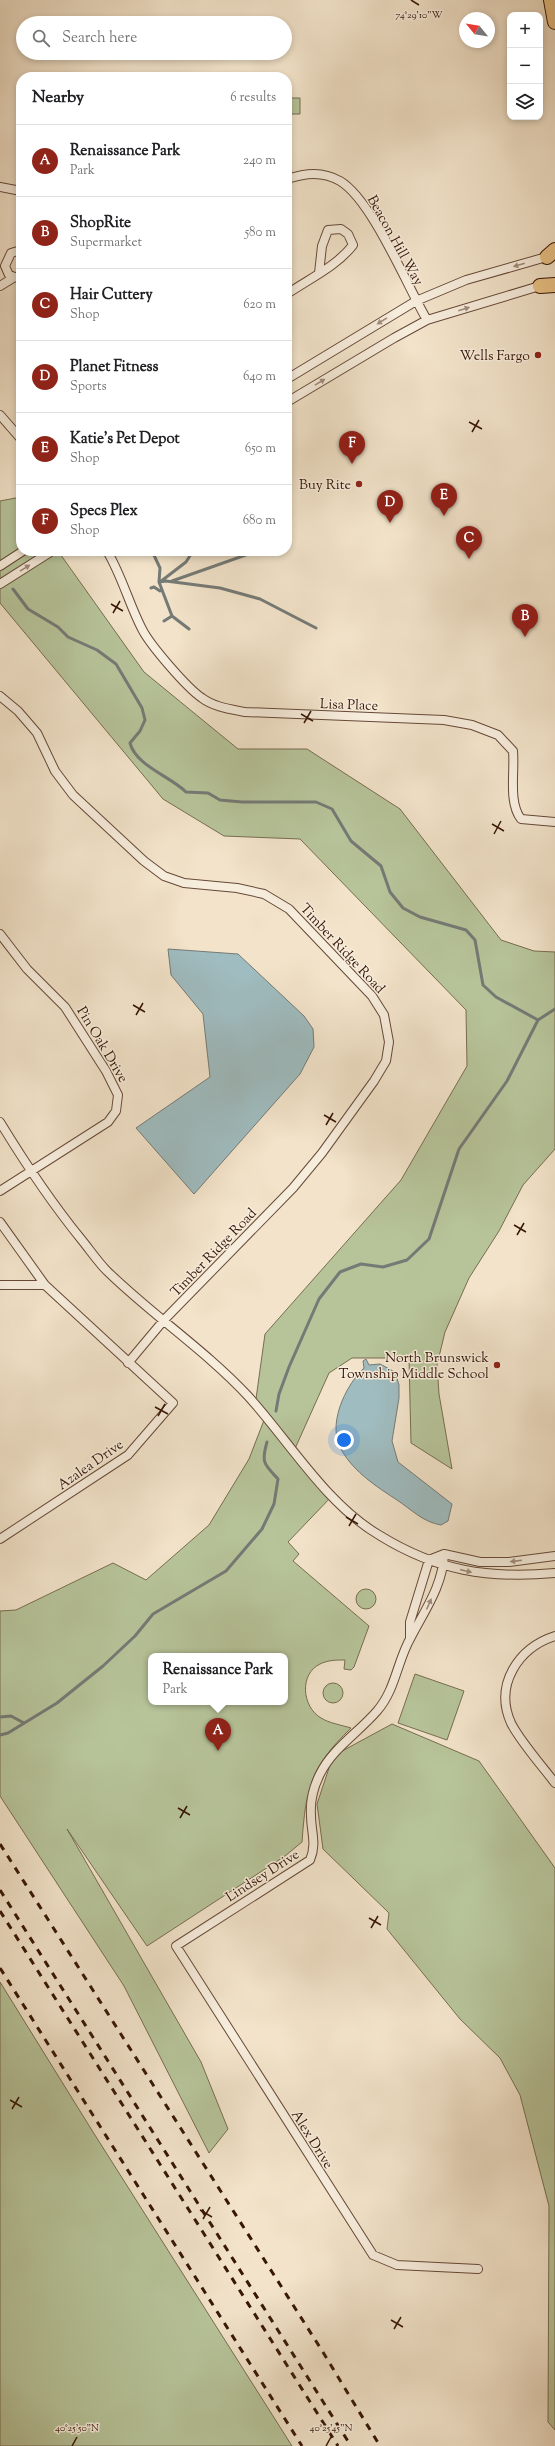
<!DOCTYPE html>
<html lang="en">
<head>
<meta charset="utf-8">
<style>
	:root { --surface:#fff; --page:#f6f6f6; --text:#202124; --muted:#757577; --line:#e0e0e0; --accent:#8f2418 }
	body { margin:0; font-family:"Sorts Mill Goudy",serif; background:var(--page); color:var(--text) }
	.controls { position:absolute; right:12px; top:12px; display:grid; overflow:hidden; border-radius:8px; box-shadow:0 2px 6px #0003 }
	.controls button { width:36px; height:36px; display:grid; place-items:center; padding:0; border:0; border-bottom:1px solid var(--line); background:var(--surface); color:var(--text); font:20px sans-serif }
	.compass { position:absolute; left:459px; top:12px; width:36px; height:36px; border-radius:50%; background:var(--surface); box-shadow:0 2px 6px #0003; rotate:300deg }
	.you { position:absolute; left:344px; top:1440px; width:14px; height:14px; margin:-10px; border:3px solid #fff; border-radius:50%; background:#1a73e8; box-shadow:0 0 0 6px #1a73e833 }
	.badge { display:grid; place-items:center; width:26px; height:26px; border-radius:50%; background:var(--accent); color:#fff; font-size:13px; font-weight:700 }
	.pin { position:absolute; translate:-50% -33px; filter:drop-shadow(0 1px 2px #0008) }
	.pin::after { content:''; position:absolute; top:21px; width:14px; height:12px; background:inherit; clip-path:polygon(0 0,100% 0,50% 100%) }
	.popup { position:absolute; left:148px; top:1653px; width:140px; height:52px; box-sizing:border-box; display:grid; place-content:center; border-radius:8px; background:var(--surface); filter:drop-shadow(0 1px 3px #0005); font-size:13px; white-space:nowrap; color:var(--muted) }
	.popup b { font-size:15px; color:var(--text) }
	.popup::after { content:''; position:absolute; left:50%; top:100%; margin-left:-8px; border:8px solid transparent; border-top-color:var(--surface) }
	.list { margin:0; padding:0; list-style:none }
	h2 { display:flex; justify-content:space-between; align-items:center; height:52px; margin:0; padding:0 16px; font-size:17px }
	h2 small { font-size:13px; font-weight:400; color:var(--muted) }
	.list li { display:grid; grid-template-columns:26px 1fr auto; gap:12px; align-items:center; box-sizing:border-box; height:72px; padding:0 16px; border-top:1px solid var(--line) }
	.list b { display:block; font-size:15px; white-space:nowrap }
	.list p { margin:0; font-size:13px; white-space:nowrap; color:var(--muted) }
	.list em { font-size:13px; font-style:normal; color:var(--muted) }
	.icon { flex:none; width:22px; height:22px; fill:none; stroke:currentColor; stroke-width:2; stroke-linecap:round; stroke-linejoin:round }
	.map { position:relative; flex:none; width:555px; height:2446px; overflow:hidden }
	.search { position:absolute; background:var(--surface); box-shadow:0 2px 6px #0003; left:16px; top:16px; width:276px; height:44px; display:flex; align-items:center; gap:10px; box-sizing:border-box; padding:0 14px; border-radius:22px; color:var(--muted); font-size:15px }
	.panel { position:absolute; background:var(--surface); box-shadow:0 2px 6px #0003; left:16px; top:72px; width:276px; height:484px; border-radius:16px }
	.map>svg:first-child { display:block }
	.green { fill:#b7c49a; stroke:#776d50; fill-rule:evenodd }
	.water { fill:#9fbcc0; stroke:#757a76 }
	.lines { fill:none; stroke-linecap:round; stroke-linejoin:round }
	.stream { stroke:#757a76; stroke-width:3 }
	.street-casing { stroke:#664937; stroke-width:10 }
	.highway-casing { stroke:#371606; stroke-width:16 }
	.street { stroke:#f7eddd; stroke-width:8 }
	.highway { stroke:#e9c285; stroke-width:14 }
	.rail { stroke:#371606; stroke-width:3; stroke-dasharray:7 7; stroke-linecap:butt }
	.oneway { fill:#a18c7c }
	.ticks { fill:none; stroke:#371606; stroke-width:1.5 }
	.poi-dot { fill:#8f2418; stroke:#f7eddd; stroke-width:1.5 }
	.labels { text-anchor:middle; stroke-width:3; stroke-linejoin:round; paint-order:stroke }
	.street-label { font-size:14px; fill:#371606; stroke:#f7eddd }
	.poi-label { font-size:14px; fill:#371606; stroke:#f7eddd; text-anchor:end }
	.ticks-label { font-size:10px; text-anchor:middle; fill:#371606; stroke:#f7eddd; stroke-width:3; stroke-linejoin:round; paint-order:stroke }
</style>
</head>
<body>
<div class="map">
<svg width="555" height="2446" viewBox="0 0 555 2446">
	<rect width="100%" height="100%" fill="#f2e3ca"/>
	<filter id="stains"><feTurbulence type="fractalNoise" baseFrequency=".005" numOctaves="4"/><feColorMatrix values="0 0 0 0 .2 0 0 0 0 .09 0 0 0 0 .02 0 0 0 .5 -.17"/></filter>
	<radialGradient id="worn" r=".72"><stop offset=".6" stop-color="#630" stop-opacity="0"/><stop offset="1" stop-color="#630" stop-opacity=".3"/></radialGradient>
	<path class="green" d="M287 98H300V114H287Z
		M21 497V551H58L144 672 238 749H307L400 809 501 940 534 951 555 952V1149L523 1185 499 1231 469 1278 445 1332 437 1365 439 1394 452 1469 411 1443 409 1358H352L329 1373 293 1453 332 1496 288 1542 299 1554 293 1561 369 1626 354 1667 351 1670 344 1669 345 1660C336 1660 328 1660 320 1664 299 1674 302 1707 321 1718 329 1723 341 1725 351 1728 310 1768 306 1787 302 1842L285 1856 147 1946 67 1829 201 2062 228 2129 209 2153 124 1986 0 1796V1611L16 1610 113 1563 146 1580 209 1525 249 1459 266 1415 255 1406 265 1334 401 1180 467 1066 466 1010 300 839 224 836 163 799 0 603V501ZM151 1656H285V1702H151Z
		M356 1599a10 10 0 1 1 20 0a10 10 0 1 1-20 0Z
		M415 1674 464 1691 447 1740 398 1723Z
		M323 1693a10 10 0 1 1 20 0a10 10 0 1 1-20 0Z
		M392 1724 479 1761 555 1868V2430L548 2422 549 2206 520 2095 500 2058 460 2019 387 1929 389 1913 323 1849 317 1804 333 1756Z
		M0 1982 93 2132 292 2446H0Z"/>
	<path class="water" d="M168 949 238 954 304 1016 313 1029 314 1047 300 1074 194 1194 136 1128 210 1077 203 1014 171 975Z
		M366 1359 369 1365 380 1364 395 1372 399 1385V1398L392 1441 398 1462 452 1504 448 1521 441 1525C423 1522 412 1510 397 1500 377 1487 354 1472 342 1451 326 1426 345 1386 364 1368L363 1361Z"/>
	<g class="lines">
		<path class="stream" d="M152 551 160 568 159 582
			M172 581 257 551
			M160 582 186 562 193 551
			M151 588 154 587 160 591
			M13 589 28 609 58 627 68 637 97 650 116 664 142 708 145 720 140 731 130 743C136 766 170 776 186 792L208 793 220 800 242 802H316L332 809 351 841 381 866 390 892 403 908 420 917 466 930 475 940 483 985 496 997 538 1020
			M172 616 189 629
			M164 621 172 616 159 582 166 581 220 588 260 599 316 628
			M276 1411 279 1394 289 1367 319 1299 340 1272 361 1264 383 1267 407 1260 429 1239 459 1149 507 1081 538 1020 555 1009
			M0 1717 11 1716 24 1723
			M0 1735 8 1733 57 1703 103 1666 135 1636 153 1614 226 1571 262 1529 274 1504 278 1479C264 1464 261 1463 267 1442"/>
		<defs>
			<path id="street" d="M287 179C306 173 322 171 340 181 372 200 407 286 427 320
				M0 187 21 191
				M21 250 11 253 5 266 9 275 21 279
				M0 286 13 278
				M287 294C309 279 337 266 353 245L348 234 341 229 328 230 322 246 319 273
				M287 379 416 301 466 280 550 256
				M287 402 394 338 427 320 543 285
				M0 415 21 439
				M107 551C122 576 129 604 142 629 150 645 187 688 202 698 214 707 230 709 245 712L444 720 472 725 498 735 513 751C515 772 508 802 521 819L555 822
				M0 566 23 551
				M0 584 52 551
				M0 696 18 711 37 733 55 771 73 795 144 861 164 876 184 883 237 888 264 894 289 909 372 996 384 1015 389 1042 386 1061 374 1081 322 1153 293 1188 164 1320 128 1363
				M0 934 27 969 65 1007 106 1071 118 1095 116 1111 108 1122 0 1191
				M0 1122C25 1163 51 1202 81 1239 90 1250 98 1262 107 1271 152 1315 205 1350 248 1396 289 1441 326 1504 379 1535 437 1571 488 1579 555 1573
				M0 1222 45 1285 173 1403 128 1455 0 1539
				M0 1285H45
				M444 1554C443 1585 425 1610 411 1637 397 1661 396 1689 377 1711 358 1733 333 1748 320 1774 314 1786 310 1802 311 1815 311 1832 317 1844 310 1860L176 1946 373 2255 397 2265 478 2269
				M429 1560 444 1554 480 1562H509L555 1556
				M555 1636C518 1648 494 1685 511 1723 520 1741 542 1766 555 1783
				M410 1638V1622L429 1560"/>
			<path id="highway" d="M551 0 555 22
				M547 257 555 250
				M540 286 555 285"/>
		</defs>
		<use href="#street" class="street-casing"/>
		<use href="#highway" class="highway-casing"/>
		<use href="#street" class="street"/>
		<use href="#highway" class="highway"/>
		<path class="rail" d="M0 1844 321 2349 380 2446
			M0 1890 351 2446
			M0 1911 338 2446
			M0 1968 302 2446"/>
	</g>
	<defs><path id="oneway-solid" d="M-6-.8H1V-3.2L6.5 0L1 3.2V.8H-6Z"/></defs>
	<g class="oneway">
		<use href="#oneway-solid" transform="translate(519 265) rotate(164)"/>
		<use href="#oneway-solid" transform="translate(464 309) rotate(-18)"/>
		<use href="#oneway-solid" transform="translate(382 321) rotate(148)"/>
		<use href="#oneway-solid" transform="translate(320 382) rotate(-31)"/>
		<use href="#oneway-solid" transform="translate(25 568) rotate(-32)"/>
		<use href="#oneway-solid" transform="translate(516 1561) rotate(173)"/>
		<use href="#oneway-solid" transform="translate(466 1571) rotate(13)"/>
		<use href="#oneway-solid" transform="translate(429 1604) rotate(-66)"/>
	</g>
	<path class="ticks" d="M411 0 419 5M469 422 482 429M472 432 479 420M111 604 123 611M113 613 120 601M301 714 313 721M304 723 311 711M492 824 504 831M494 834 501 821M133 1005 145 1012M136 1015 143 1003M324 1115 336 1122M326 1125 333 1113M514 1225 526 1232M517 1235 524 1223M155 1407 168 1414M158 1416 165 1404M346 1517 358 1524M349 1526 356 1514M178 1808 190 1815M180 1818 187 1806M369 1918 381 1925M371 1928 378 1916M10 2100 22 2107M12 2109 19 2097M200 2210 212 2217M203 2219 210 2207M391 2320 403 2327M394 2329 401 2317M72 2446 77 2437M326 2446 331 2437"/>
	<g class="poi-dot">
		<circle cx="538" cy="355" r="4"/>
		<circle cx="359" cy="484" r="4"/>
		<circle cx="497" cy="1365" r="4"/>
	</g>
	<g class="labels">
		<g class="street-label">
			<text transform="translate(396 240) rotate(61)" y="5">Beacon Hill Way</text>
			<text transform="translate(349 704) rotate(2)" y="5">Lisa Place</text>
			<text transform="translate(343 948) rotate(47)" y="5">Timber Ridge Road</text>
			<text transform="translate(103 1044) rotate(59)" y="5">Pin Oak Drive</text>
			<text transform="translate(213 1252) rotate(-46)" y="5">Timber Ridge Road</text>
			<text transform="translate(90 1464) rotate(-35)" y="5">Azalea Drive</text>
			<text transform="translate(262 1875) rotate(-33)" y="5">Lindsey Drive</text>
			<text transform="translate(313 2139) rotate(58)" y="5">Alex Drive</text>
		</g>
		<g class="poi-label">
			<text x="530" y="360">Wells Fargo</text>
			<text x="351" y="489">Buy Rite</text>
			<text x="489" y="1362">North Brunswick<tspan x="489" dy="16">Township Middle School</tspan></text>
		</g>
	</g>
	<g class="ticks-label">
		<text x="419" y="18">74°29'10"W</text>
		<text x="77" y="2431">40°25'50"N</text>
		<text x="331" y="2431">40°25'45"N</text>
	</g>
	<rect width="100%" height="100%" filter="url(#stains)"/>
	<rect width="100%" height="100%" fill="url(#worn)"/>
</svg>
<div class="controls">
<button>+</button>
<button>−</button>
<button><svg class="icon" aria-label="layers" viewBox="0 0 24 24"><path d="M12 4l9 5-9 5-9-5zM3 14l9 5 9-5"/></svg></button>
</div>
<svg class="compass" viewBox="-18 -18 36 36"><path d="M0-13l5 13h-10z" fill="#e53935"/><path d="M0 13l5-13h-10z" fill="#757577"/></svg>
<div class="you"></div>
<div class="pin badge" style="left:218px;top:1751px">A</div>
<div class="popup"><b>Renaissance Park</b>Park</div>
<div class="pin badge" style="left:525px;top:637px">B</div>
<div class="pin badge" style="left:469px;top:559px">C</div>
<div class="pin badge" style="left:390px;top:523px">D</div>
<div class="pin badge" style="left:444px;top:516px">E</div>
<div class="pin badge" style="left:352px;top:464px">F</div>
<div class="search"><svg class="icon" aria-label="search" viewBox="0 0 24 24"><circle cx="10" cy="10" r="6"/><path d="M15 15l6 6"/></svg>Search here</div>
<section class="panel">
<h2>Nearby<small>6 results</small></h2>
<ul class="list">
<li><span class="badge">A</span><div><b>Renaissance Park</b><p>Park</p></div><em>240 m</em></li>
<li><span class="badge">B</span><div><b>ShopRite</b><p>Supermarket</p></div><em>580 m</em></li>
<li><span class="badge">C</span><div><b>Hair Cuttery</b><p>Shop</p></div><em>620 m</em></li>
<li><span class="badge">D</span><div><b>Planet Fitness</b><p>Sports</p></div><em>640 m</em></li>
<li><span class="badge">E</span><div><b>Katie's Pet Depot</b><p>Shop</p></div><em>650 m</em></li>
<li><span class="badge">F</span><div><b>Specs Plex</b><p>Shop</p></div><em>680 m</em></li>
</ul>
</section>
</div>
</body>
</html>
